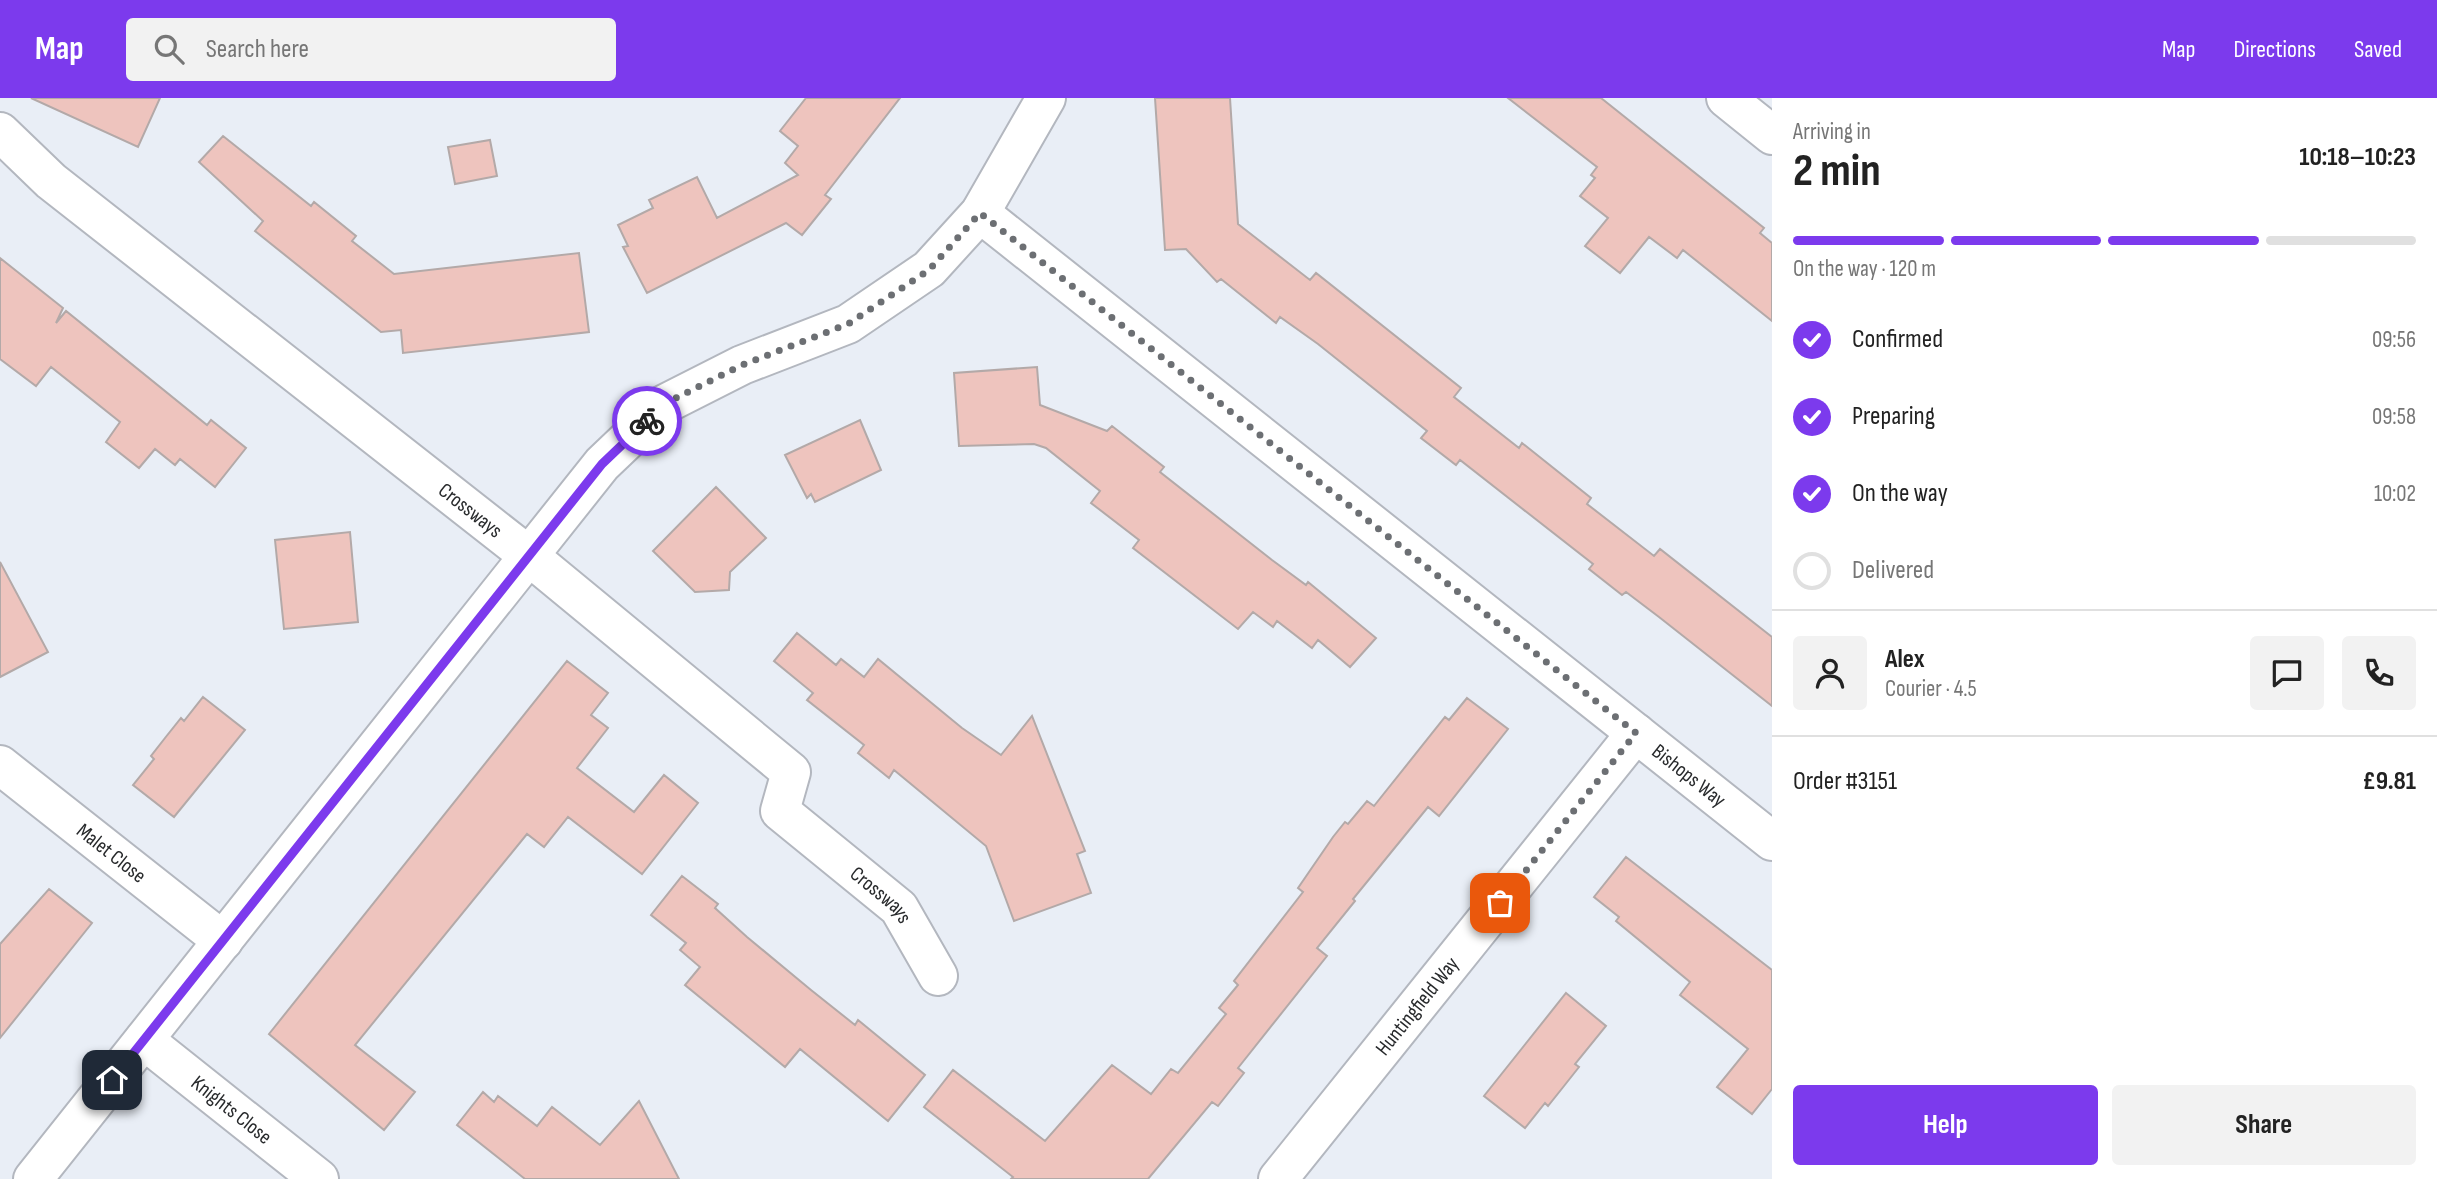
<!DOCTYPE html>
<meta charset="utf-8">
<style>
body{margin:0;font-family:"Sofia Sans Condensed",sans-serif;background:#f2f2f2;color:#222;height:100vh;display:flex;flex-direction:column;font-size:26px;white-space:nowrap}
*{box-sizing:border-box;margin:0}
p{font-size:23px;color:#767676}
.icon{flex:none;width:38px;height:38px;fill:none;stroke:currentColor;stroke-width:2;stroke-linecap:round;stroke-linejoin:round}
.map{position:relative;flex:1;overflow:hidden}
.drawer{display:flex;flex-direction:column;background:#fff;width:665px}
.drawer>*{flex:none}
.pin{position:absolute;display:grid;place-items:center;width:60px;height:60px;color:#fff;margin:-30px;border-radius:14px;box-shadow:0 4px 10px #0006}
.courier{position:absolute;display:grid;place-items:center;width:70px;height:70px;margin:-35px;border:5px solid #7c3aed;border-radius:50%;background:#fff;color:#222;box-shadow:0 2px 9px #0007}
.overview em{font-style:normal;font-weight:700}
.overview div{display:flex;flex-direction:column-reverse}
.overview{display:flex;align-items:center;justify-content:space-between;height:119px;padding:0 21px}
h1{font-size:46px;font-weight:700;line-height:52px}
.bar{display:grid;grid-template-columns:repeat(4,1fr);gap:10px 7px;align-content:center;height:84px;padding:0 21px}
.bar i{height:9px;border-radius:5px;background:#e0e0e0}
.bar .on{background:#7c3aed}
.bar p{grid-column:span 4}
.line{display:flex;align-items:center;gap:18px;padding:0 21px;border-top:2px solid #e0e0e0}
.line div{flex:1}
.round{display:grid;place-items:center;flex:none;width:74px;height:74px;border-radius:7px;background:#f2f2f2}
ol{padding:0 21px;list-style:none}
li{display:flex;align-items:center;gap:21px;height:77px}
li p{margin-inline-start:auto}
li .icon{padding:7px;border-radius:50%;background:#7c3aed;color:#fff;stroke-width:4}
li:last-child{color:#767676}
li i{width:38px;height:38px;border:4px solid #e0e0e0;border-radius:50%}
.action{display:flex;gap:14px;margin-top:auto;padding:14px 21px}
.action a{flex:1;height:80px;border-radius:7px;background:#7c3aed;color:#fff;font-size:28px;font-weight:700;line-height:80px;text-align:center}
.action a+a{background:#f2f2f2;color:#222}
header{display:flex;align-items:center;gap:42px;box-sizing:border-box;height:98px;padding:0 35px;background:#7c3aed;color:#fff}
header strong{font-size:33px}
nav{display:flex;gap:38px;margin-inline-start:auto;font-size:24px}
.search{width:490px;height:63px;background:#f2f2f2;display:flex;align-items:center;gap:18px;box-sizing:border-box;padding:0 24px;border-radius:7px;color:#767676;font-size:26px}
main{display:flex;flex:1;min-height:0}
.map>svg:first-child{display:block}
</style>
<header>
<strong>Map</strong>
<div class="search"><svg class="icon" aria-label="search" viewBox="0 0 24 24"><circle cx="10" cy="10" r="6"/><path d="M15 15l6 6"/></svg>Search here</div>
<nav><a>Map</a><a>Directions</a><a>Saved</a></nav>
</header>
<main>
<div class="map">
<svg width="1772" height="1081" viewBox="0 0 1772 1081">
<rect width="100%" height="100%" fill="#e9eef6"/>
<path fill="#eec4be" stroke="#b3a9a8" stroke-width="2" d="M31,0h129l-22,49z
M806,0h94l-75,97 6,4 -29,36 -16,-12 -139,70 -24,-46 5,-1 -10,-21 35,-17 -4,-8 48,-23 20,41 81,-43 -13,-12 13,-17 -18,-15z
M1155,0h75l8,126 72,56 6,-7 145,115 -7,9 65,51 3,-5 69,55 -4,6 67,52 6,-7 112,88v69l-113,-89 -33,-25 -4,3 -33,-26 4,-5 -133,-104 -4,5 -35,-27 6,-7 -109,-87 -38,-27 -4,6 -55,-44 -4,3 -31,-33 -21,1z
M1508,0h93l163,130 -4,5 12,10v78l-89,-71 -6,8 -28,-21 -29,36 -35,-27 23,-28 -28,-22 15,-18 -4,-3 6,-8z
M223,38l88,70 3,-4 42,34 -4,5 42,33 185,-21 10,79 -186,21 -2,-23 -20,2 -126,-101 8,-10 -64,-59z
M490,42l7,36 -42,8 -7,-37z
M0,160l63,50 -7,15 10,-12 141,114 4,-5 35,28 -31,39 -35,-28 -5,6 -20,-16 -16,19 -33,-26 14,-20 -69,-55 -15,19 -36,-27z
M1037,269l3,38 67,26 5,-5 52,41 -4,5 112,88 34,25 2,-3 68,56 -26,29 -32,-27 -6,8 -35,-27 -4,6 -20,-15 -15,17 -105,-81 6,-8 -48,-37 9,-12 -54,-43 -12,-4 -75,2 -5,-73z
M860,322l21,50 -66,32 -4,-8 -4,4 -22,-43z
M716,389l50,51 -36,34 -1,18 -34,2 -42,-41z
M350,434l8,90 -74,7 -9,-89z
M0,464l48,90 -48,25z
M797,535l39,32 5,-6 23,18 14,-18 84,69 39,27 31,-39 53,135 -8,3 14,39 -77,28 -28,-75 -92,-76 -5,8 -31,-25 6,-8 -57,-45 6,-7 -39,-32z
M567,563l41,32 -17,22 17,13 -31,40 57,44 30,-37 34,28 -56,71 -74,-57 -24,30 -17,-13 -172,211 60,47 -31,38 -115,-96z
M203,599l42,33 -71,87 -41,-32 21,-26 -3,-3 14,-18 16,-20 3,3z
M1467,600l41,31 -69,87 -11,-9 -75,92 2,2 -38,47 10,8 -89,112 6,5 -26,33 -6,-4 -64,77h-137l2,-2 -89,-70 29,-37 92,71 67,-76 39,29 20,-25 7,4 48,-59 -7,-6 19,-23 -4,-4 69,-89 -5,-4 35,-51 12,-15 3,2 19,-23 7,5 71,-89 4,3z
M1626,759l146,113v119l-20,25 -35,-27 31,-38 -68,-54 10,-13 -74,-61 3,-4 -25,-20z
M682,778l36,28 -3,4 32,29 64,53 44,35 3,-5 67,55 -37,46 -88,-72 -15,18 -100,-82 15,-18 -20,-17 6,-7 -35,-28z
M49,791l43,34 -92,115v-94z
M1566,895l40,33 -31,38 4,3 -15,19 -16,20 -3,-3 -20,25 -41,-32z
M483,994l11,10 4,-6 39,30 15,-19 48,38 39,-44 40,78h-154l-68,-54z"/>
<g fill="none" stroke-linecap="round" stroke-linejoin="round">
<defs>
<g id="street">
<path d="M1726,0l46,37"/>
<path id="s1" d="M0,34l51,49 478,375 262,216 -11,39 119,97 39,68"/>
<path id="s2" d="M980,115l792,628"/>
<path id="s3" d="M0,667l223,176"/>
<path id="s4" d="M144,942l175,139"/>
<path d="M33,1081l569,-715 63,-60 77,-39 106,-41 81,-55 51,-56 66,-115"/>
<path id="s5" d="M1278,1081l358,-446"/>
</g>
</defs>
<use href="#street" stroke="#b3b7bf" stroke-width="42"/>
<use href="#street" stroke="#fff" stroke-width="38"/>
</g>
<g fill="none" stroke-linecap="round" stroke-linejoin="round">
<path stroke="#6c6f73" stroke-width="7" stroke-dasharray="0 12.6" d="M647,323l17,-17 78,-39 106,-41 81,-54 51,-57 656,520 -136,170"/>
<path stroke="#7c3aed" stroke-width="9" d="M112,982l490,-616 45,-43"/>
</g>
<g text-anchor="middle" stroke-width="5" stroke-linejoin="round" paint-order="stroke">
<g font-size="21" fill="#282a2c" stroke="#f9fbfe">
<text dy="7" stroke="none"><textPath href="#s1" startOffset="604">Crossways</textPath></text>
<text dy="7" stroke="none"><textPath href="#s2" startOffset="905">Bishops Way</textPath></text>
<text dy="7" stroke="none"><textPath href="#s3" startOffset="142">Malet Close</textPath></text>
<text dy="7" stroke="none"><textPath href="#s1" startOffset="1190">Crossways</textPath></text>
<text dy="7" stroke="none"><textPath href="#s5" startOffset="222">Huntingfield Way</textPath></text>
<text dy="7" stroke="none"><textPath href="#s4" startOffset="112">Knights Close</textPath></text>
</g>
</g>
</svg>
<div class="pin" style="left:1500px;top:805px;background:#ea580c"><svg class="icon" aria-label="bag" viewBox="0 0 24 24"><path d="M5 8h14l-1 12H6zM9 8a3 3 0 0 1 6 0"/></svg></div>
<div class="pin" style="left:112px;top:982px;background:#1f2937"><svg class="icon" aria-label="home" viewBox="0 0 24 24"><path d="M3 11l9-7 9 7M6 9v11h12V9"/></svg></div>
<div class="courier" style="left:647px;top:323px"><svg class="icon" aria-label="bike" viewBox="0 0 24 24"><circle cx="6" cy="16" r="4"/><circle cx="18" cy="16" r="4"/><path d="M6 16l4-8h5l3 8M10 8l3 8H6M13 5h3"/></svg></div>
</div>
<section class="drawer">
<div class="overview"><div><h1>2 min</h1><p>Arriving in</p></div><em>10:18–10:23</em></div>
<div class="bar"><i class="on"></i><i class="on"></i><i class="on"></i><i></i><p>On the way · 120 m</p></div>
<ol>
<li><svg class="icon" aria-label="check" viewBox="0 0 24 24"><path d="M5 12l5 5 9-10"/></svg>Confirmed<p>09:56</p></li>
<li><svg class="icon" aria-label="check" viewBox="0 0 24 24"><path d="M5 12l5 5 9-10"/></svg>Preparing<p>09:58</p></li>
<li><svg class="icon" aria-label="check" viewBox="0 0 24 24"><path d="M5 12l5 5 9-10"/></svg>On the way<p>10:02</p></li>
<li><i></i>Delivered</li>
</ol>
<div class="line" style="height:126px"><a class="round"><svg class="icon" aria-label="person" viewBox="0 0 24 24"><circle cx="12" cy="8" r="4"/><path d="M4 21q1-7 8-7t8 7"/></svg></a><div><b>Alex</b><p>Courier · 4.5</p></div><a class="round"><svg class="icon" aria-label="chat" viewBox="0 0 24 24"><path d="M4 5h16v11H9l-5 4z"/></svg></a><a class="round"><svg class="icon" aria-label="phone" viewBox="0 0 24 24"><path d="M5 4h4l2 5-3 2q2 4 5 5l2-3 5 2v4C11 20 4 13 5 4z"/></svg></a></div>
<div class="line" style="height:91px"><div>Order #3151</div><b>£9.81</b></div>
<div class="action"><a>Help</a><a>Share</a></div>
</section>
</main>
